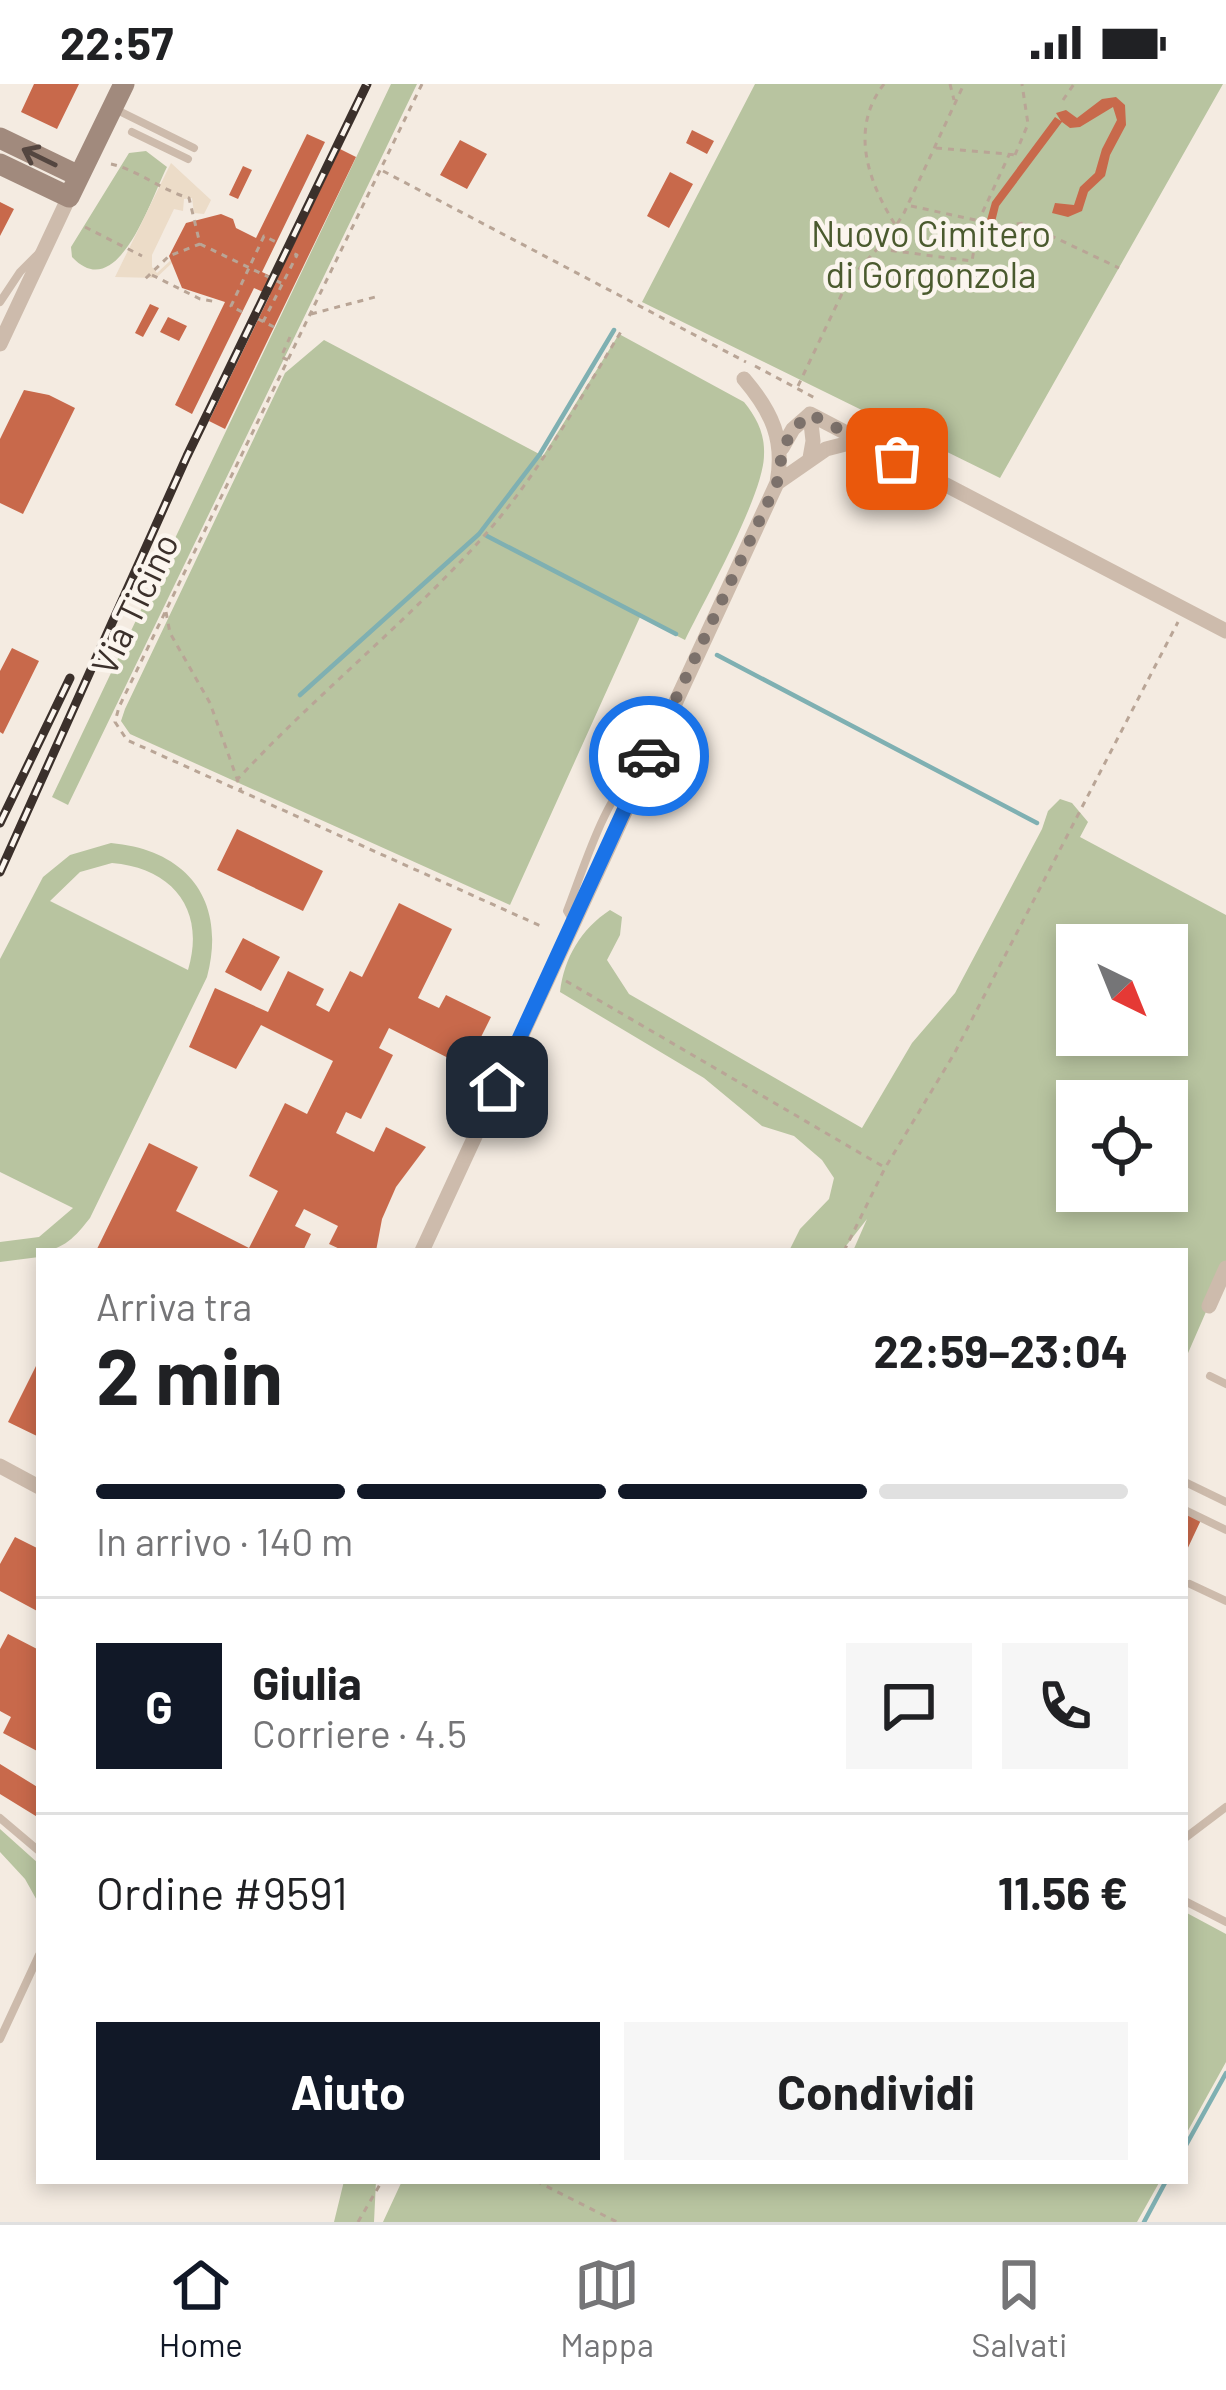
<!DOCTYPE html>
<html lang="it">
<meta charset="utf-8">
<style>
body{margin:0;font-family:Barlow,sans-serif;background:#f6f6f6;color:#202124;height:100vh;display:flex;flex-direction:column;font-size:45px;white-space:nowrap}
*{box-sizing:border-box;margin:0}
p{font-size:39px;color:#757577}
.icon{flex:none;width:66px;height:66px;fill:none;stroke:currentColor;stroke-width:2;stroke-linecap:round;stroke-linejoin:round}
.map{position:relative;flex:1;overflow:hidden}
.side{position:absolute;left:36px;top:1164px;width:1152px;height:936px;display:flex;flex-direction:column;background:#fff;border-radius:0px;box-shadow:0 6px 18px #0003}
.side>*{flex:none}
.needle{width:78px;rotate:137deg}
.fabs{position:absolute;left:1056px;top:840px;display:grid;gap:24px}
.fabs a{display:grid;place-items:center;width:132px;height:132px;border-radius:0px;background:#fff;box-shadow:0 6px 18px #0003;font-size:60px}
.pin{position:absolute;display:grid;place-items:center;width:102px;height:102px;color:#fff;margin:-51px;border-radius:24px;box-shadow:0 6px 18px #0006}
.courier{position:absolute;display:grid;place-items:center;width:120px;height:120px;margin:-60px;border:9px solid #1a73e8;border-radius:50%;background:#fff;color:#222;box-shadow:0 3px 15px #0007}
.summary em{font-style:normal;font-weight:700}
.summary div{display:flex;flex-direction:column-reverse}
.summary{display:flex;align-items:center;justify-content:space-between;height:204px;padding:0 60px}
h1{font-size:78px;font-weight:700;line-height:90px}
.bar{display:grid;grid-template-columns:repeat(4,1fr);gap:18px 12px;align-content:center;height:144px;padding:0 60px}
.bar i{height:15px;border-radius:9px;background:#e0e0e0}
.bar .active{background:#111827}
.bar p{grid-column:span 4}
.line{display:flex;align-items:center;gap:30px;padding:0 60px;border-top:3px solid #e0e0e0}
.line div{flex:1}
.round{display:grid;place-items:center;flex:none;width:126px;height:126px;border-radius:0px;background:#f6f6f6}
.action{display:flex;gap:24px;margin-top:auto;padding:24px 60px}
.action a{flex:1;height:138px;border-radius:0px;background:#111827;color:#fff;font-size:48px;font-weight:700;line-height:138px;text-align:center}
.action a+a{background:#f6f6f6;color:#202124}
.status{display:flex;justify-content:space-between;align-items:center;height:84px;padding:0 60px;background:#fff;direction:ltr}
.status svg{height:33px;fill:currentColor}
.tab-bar{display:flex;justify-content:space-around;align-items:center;height:168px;border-top:3px solid #e0e0e0;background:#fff;font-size:33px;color:#757577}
.tab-bar a{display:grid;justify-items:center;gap:6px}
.tab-bar .active{color:#111827}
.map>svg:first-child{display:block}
</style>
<div class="status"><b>22:57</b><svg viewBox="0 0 49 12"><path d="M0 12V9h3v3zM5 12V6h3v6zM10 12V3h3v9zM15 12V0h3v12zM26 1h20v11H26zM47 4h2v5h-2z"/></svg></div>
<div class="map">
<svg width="1226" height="2138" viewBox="0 0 1226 2138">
<rect width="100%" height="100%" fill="#f4ebe1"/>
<path fill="#b8c4a0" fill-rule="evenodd" d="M391,0h26l-349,721 -16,-8z
M755,0h468l-223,394 -358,-176z
M146,67l21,16c-16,31 -49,139 -95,90l-1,-10 58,-94z
M619,250l125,68c13,16 21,32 20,53 0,39 -59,144 -79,185l-45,-23 -130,288 -380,-171 -9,-13 4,-12 160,-336 39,-33 219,116z
M1060,715l12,4 16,19 -8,15 146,78v351l-41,94v-109h-332l14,-32 -25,32h-53l11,-22 29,-30 5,-21 -12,-18 -28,-24 -32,-10 -58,-48 -144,-86c4,-34 21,-63 50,-82l12,7 -2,18 -13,25 22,34 233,134 50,-85 43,-50 87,-164 6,-18zM1077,861h90v90h-90zM1077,1017h90v90h-90z
M111,759c77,7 116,58 96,134l-117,241c-14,18 -27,33 -51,33v6l-39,5v-20l39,-5 34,-29 -73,-36v-213l43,-82 27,-22zM112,779c61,5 94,47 76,107l-138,-69 30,-29z
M0,1745l39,35v40l-14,-25 -25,-27z
M1185,1828l41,22v128l-41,74z
M344,2097h32l-2,41h-40z
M402,2097h758l-23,41h-754z"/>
<path fill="#ecdcc8" d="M171,79l40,37 -7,14 -10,-1 -2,-15 -8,1 -1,12 -9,-2 -22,46v12l5,6 14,-13 1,3 -16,15 -41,-1z"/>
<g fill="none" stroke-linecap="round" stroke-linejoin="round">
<path stroke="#7fb0b2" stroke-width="4.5" d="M487,452l189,98
M717,571l320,168
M300,611l179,-161 61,-80 74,-124
M1185,2063l41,-74
M1144,2138l22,-41"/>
</g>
<path fill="#c8694b" d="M34,0h45l-22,45 -36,-17z
M1116,13l9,8 1,20 -16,30 -5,21 -17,16 -6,19 -14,6 -16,-4 3,-10 19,2 6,-18 15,-14 7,-24 15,-29 -4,-13 -33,20 -10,1 -8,-6 -63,84 -4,16 -8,-2 5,-18 63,-85 6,4 -5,-8 10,-3 11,8 25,-19z
M692,46l22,11 -7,13 -21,-11z
M307,50l18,8 -63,130 15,7 63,-130 16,8 -131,272 -16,-8 61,-126 -16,-7 -62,126 -17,-9 50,-103 -43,-14 -13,-32 17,-33 35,-9 12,5 3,9 20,10z
M460,56l27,14 -20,35 -27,-14z
M243,82l9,4 -14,29 -9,-4z
M670,88l23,12 -24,44 -22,-12z
M0,118l14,7 -14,27z
M150,220l9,4 -16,29 -8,-4z
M168,233l19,9 -8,15 -19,-9z
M24,306l25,5 26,13 -52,106 -23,-11v-64z
M12,564l27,13 -36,73 -3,-2v-61z
M237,745l86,42 -20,40 -86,-41z
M399,819l53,26 -34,69 21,10 7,-13 45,22 -25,50 -77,-39 -10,20 14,7 -32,64 -15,-7 -10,21 38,19 12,-25 40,20 -30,40 -14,32 -6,32h-32l-15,-7 9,-18 -34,-17 -9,17 16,8 -8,17h-207l53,-108 49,24 -22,44 73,37 29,-57 -29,-15 36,-73 22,11 26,-53 -72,-36 -25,44 -47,-22 26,-59 53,24 20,-41 36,18 -8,16 13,7 21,-41 12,6z
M243,854l37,19 -19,34 -36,-19z
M39,1276v77l-31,-15z
M1185,1429l16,7 -16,34z
M15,1453l24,12v63l-39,-21v-27z
M8,1550l31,16v102l-36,-19 8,-16 -11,-6v-62z
M0,1680l39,24v30l-39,-24z"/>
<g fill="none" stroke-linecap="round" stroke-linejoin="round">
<path stroke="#b9a596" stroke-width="3" stroke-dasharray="6 6" stroke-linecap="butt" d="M422,0l-303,623 -4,15 12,18 416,187
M884,0c-35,45 -16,98 12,142
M950,0l4,16
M1063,16l11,-16
M936,64l82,7
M1015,71l13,-31 -6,-40
M111,80c27,6 50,26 78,34l11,46 -31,12 -24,23
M383,87l363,191
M911,122l92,20 21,-3 95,45
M85,143l57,29
M200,160l83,40
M879,165l93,12 7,-41 30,-65
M152,191l48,24 17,3
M242,228l-11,-6 33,-70 12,6
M311,230l68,-18
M258,235l16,8
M263,238l34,-67 -7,-3
M288,276l-7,-3 9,-20
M755,282l60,32
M798,302l50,-105 42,-46 14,-22 60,-129
M166,528l4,21 40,70 31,87
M236,697c79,-86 171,-158 248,-245 55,-62 95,-136 138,-206
M566,897l318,186
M844,1167l41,-83 69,-114 224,-432
M536,2097l81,41
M358,2138l24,-41"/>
<path stroke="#cdbbac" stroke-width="8" d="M115,25l79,39
M132,48l56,27
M0,218l20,-30 19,-19
M573,837l-6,-10c17,-43 38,-117 74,-146
M1210,1292l16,8
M1185,1398l41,20
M1185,1426l41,20
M1190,1500l36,17
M0,1734l39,33
M1185,1754l41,-31
M1185,1817l41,21
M0,1955l39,-84"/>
<path stroke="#cdbbac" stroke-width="15" d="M0,260l69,-147
M810,330l416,217
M782,364l11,-19 17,-15
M810,374l3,-17 -3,-27
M777,399l49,-34 35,-9
M422,1167l355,-768c8,-43 -5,-71 -33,-104
M1209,1222l17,-38
M0,1382l39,21"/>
<path stroke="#a18a7d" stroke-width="21" d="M0,54l79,38
M0,80l69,33 55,-113"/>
<defs>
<path id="rail" d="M0,739l70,-145
M0,788l187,-416 180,-372"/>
</defs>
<use href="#rail" stroke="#3b302b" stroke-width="9"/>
<use href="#rail" stroke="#fbf5ee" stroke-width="4.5" stroke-dasharray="14" stroke-linecap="butt"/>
</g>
<defs><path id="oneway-shaft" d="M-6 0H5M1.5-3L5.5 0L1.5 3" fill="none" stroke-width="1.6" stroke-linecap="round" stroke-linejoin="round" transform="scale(3)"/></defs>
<use stroke="#544640" href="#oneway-shaft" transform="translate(39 73) rotate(-154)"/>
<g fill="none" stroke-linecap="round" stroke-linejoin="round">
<path stroke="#7c716b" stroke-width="12" stroke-dasharray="0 21.6" d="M649,672l128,-273c5,-31 7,-49 33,-69l87,45"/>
<path stroke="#1a73e8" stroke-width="15" d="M497,1003l152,-331"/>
</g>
<g text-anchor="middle" stroke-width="9" stroke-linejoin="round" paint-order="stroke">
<g font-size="36" fill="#4a5a2e" stroke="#fbf5ee">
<text x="931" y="163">Nuovo Cimitero<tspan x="931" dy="41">di Gorgonzola</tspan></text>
</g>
<g font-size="36" fill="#3b302b" stroke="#fbf5ee">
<text transform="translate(135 520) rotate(-64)" y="13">Via Ticino</text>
</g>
</g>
</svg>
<div class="fabs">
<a><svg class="needle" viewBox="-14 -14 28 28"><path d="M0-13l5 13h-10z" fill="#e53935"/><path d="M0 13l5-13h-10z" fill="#757577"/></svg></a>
<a><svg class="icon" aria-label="locate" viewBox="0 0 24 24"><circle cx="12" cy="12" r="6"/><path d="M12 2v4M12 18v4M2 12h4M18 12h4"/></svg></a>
</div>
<div class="pin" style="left:897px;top:375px;background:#ea580c"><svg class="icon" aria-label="bag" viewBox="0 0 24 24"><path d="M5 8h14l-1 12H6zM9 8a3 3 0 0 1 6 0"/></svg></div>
<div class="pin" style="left:497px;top:1003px;background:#1f2937"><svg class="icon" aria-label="home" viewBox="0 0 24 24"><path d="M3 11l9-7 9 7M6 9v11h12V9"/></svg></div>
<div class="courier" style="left:649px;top:672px"><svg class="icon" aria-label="car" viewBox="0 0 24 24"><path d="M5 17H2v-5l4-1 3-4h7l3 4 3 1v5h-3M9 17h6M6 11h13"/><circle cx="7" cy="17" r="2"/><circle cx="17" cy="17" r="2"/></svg></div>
<section class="side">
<div class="summary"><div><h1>2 min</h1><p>Arriva tra</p></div><em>22:59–23:04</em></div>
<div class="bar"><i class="active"></i><i class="active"></i><i class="active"></i><i></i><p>In arrivo · 140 m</p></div>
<div class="line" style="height:216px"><b class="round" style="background:#111827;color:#fff">G</b><div><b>Giulia</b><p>Corriere · 4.5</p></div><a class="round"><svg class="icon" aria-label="chat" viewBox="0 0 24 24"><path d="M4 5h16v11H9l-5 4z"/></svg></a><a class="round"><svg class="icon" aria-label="phone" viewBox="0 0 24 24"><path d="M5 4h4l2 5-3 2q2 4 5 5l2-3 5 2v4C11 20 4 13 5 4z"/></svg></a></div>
<div class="line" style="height:156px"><div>Ordine #9591</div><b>11.56 €</b></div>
<div class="action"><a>Aiuto</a><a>Condividi</a></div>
</section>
</div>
<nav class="tab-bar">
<a class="active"><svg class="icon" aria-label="home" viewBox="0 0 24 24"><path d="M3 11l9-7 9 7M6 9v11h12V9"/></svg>Home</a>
<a><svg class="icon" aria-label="map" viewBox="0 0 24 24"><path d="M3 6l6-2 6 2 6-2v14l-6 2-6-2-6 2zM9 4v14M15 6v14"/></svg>Mappa</a>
<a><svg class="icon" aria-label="saved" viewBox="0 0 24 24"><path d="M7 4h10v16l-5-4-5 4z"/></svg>Salvati</a>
</nav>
